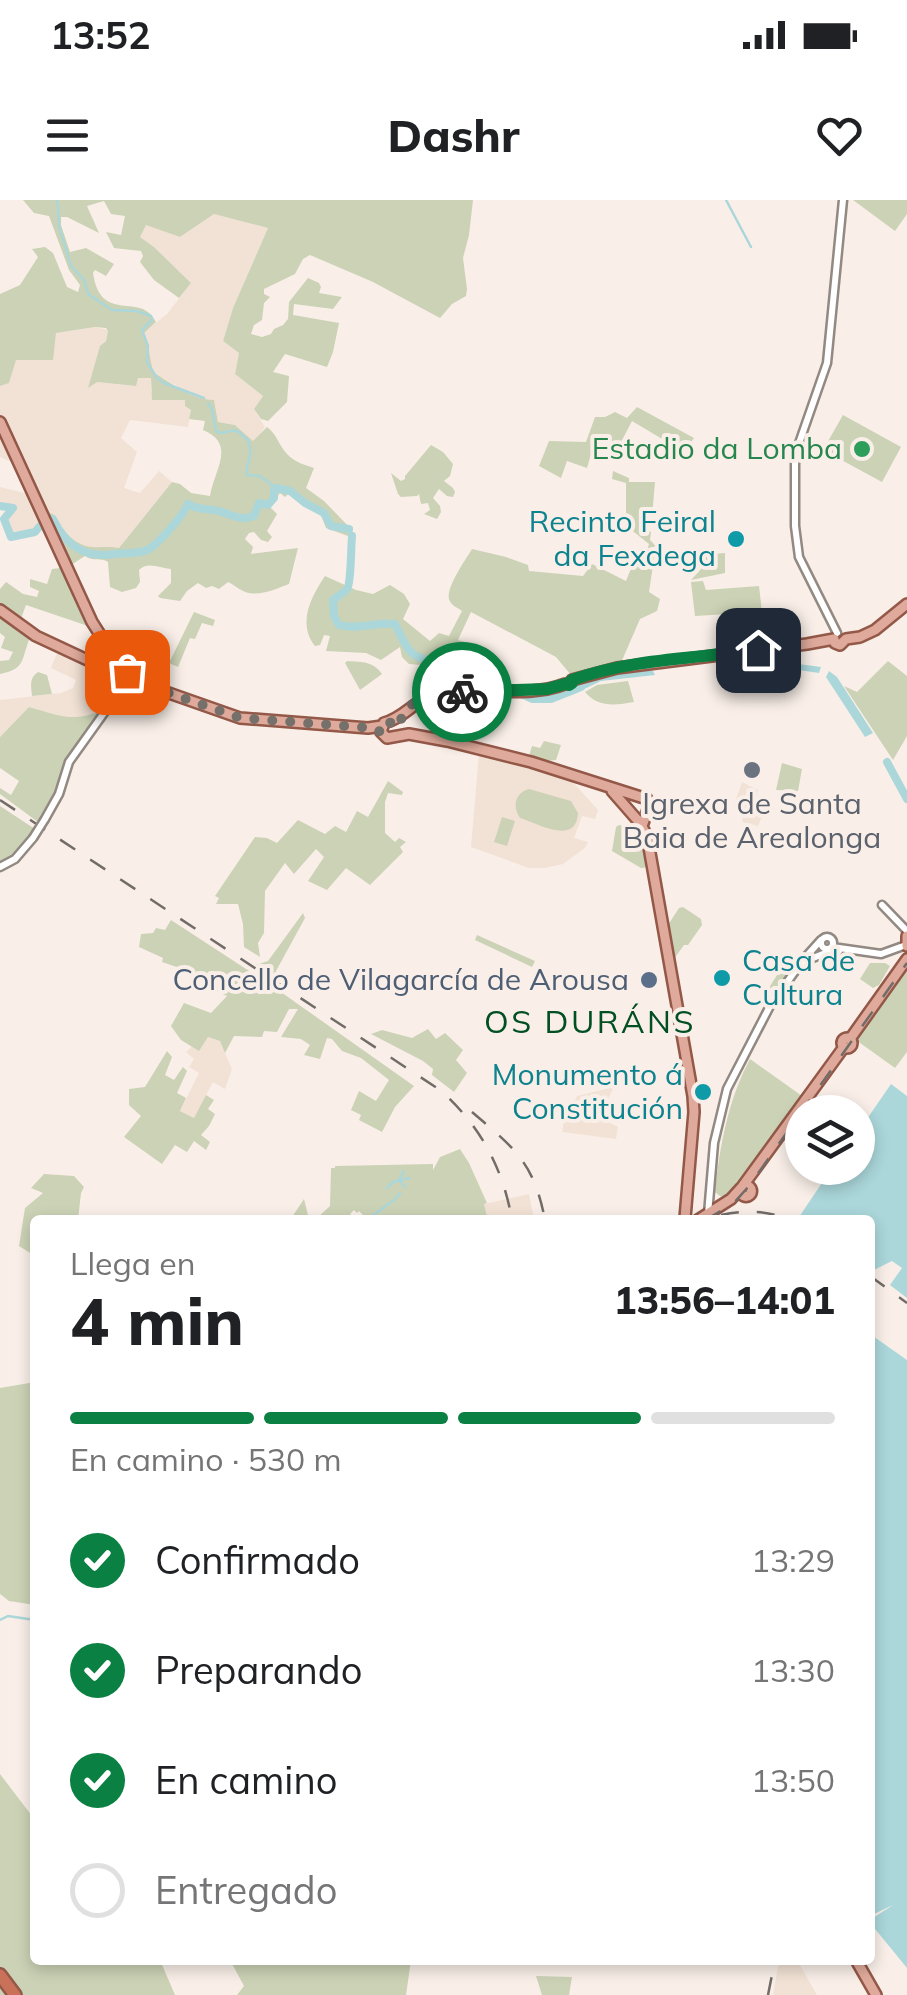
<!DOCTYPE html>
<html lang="es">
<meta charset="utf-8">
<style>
body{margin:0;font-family:Mulish,sans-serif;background:#f2f2f2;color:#202124;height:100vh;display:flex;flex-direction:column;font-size:38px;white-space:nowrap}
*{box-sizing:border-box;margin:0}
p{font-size:32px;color:#757577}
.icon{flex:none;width:55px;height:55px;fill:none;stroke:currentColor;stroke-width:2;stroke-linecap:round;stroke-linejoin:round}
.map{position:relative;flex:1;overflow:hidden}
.drawer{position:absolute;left:30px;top:1015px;width:845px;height:750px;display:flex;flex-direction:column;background:#fff;border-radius:10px;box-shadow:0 5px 15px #0003}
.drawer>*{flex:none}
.controls{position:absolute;left:785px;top:895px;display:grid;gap:20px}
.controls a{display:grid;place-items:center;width:90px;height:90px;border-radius:50%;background:#fff;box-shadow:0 5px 15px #0003;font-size:50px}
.pin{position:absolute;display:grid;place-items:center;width:85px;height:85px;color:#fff;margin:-42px;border-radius:20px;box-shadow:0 5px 15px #0006}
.courier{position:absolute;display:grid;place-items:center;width:100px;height:100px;margin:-50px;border:8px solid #0b8043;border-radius:50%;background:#fff;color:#222;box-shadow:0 2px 12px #0007}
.head em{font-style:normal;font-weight:800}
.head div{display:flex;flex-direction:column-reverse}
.head{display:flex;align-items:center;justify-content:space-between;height:170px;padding:0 40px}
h1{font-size:65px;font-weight:800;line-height:75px}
.bar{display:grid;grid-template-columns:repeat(4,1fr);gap:15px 10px;align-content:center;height:120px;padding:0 40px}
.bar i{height:12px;border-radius:8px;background:#e0e0e0}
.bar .active{background:#0b8043}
.bar p{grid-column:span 4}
ol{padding:0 40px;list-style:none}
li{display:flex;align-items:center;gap:30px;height:110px}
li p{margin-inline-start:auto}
li .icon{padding:10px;border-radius:50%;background:#0b8043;color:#fff;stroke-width:4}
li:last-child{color:#757577}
li i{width:55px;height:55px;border:5px solid #e0e0e0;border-radius:50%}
.status{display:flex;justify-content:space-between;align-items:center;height:70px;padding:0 50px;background:#fff;direction:ltr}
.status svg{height:28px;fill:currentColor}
header{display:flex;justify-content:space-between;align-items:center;height:130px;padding:0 40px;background:#fff;font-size:45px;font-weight:800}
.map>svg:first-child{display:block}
</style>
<div class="status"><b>13:52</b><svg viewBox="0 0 49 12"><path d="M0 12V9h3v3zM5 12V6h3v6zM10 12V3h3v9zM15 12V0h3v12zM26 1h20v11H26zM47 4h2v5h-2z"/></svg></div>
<header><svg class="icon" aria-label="menu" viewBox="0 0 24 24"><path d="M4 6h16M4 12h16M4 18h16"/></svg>Dashr<svg class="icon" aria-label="heart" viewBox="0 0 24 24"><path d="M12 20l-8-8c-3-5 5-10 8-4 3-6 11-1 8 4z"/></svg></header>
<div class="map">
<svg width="907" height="1795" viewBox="0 0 907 1795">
<rect width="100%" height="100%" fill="#f9efe8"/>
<path fill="#f2e2d5" d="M214,14l54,14 -35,80 -10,33 16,12 -4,21 28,22 -9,13 11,18 -11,15 -19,-17 -17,-3 -4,-22h-7l-22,-9 -32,-19 -5,-26 -5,-13 24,-19 24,-31 -37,-36 -14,-10 5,-13 35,13z
M95,127l13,3 -1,8 -8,12 -2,32 38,4 2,-8h14v14l35,8 5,10 -3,17 -58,-7 -9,18 16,14 -13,36 16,5 19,-22 13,11 -53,66 -26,7 -24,-12 -17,-25h-5l-12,14 -17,5h-7l-4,-7 -3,-11 9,-11 -13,-2v-19l32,8 -11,-29 -21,-9v-71l9,-3 6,-23 37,-1 4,-26z
M59,448l37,17 15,13 4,7 -1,8 -13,18 -20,8h-8l-44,-12 -29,30v-37l61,-7 12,-5 3,-8 -25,-12z
M479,554l92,26 27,30 -3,9 -13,-3 -8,22 14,4 -3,6 -22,16 -18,4h-16l-58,-21z
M742,582l16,8 -6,20 11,4 -5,12 -16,-4 3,-14 -11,-3z
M208,837l12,4 12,28 -7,20 -12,-7 -19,36 -14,-7 19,-38 -10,-6 5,-8 -8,-7 7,-7z
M614,887l-15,30 19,10 -2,12 -54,-7 2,-11 13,-25z
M529,994l5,26h-46l-4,-16z
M791,1760h6l20,35h-44l5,-29z"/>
<path fill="#cbd2b5" d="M23,0h450l-4,35 -6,23 4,31 -1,7 -14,8 -12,14 -67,-36 -63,-27 -7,4 -8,15 -31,15v5l6,3 -6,6 -2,17 -8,5 -3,9 11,3 9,-3 3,-5 9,-4 5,-6 1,-17 19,-24 11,5 2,4 -2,6 23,4 -9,12 -39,-5 -1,11 46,8 -6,29 -6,15 -42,-13 -12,18 16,4 -2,26 -19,19 -7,-2 -7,-10 9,-13 -28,-22 4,-21 -16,-12 10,-33 35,-80 -54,-14 -34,23 -34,-12 -6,12 14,10 37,36 -12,15 -25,-18 -14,-18 3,-6 -2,-5 -27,-3 -8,-16 15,3 4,-19 -14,-2 -7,-13 -17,5 12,27 -32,-16h-6v8l9,27 16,-4 28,16 -8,12 -11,-6 -2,3c8,53 48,17 63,49l-13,12 5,12 5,26c18,11 40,28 61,28l4,22 17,3 18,16 14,-14c9,7 10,13 16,22 8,12 19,15 31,19l-8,20 18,13 29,30 -5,5 -22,-8 -5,-13 -28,-19 -5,-2 -3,3 -5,-4 -10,14 7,7 -10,17 5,6 -4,5 -7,-2 -7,-8 -5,1 -4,6 8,8 -2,7 47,-6 -9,36c-14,5 -31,14 -46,7 -5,-2 -10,-7 -15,-9l-9,7 -7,-3 -6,2 -8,-5 -11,8 -7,10 -20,-3 -2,-2 13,-13v-14c-11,-1 -24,-8 -32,1l1,12 -4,6 -14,4 -12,-5 -2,-25c-7,-5 -15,0 -23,-6l-14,9 -24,-52 6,1c10,16 20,31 39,33 9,1 18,-1 27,1l53,-66 8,2 11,9 19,3c4,-26 27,-52 -7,-66l2,-9 -16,-2 2,-9 -6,-4v-6h-33l-1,-22h-13l-2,8 -39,-4 -9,6 12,-42 6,-5 2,-10 -2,-3 -11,-1 -39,6 -3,27h-37l-7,23 -9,3v-92l20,-9 18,-28 -6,-8 13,-2 8,6 14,34 11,5 2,-7 -11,-15 -20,-54 -15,-3z
M853,0h54v14l-12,17z
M637,207l57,31 -10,14 -52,-31 -13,25 -7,-5 -3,4 -13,-9 -9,32 -20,-7 -6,17 -22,-12 10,-25 37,1 9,-25h10l10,-5 12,6z
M843,215l58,32 -19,35 -59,-32z
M431,245l12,7 10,12 -3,12 -6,5 9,7 2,4 -2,5 -6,-1 -8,-7 -6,9 7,8 1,6 -4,7 -13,-5 6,-4 -2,-7 -7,1 -2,-10 -2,2 -16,1 -3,-3 -7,-21 10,8 4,-2v-3z
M613,271l16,7v4h26l-3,35 -8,2 -3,10 10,3 -1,8 6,6 -7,46 11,7 -3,12 -17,8 -20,46 -49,10 -15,-18 -85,-45 -13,28c12,3 28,10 36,22 5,10 5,14 15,20l-1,2 -17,-1 -7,-19 -40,3 -35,-3 -7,-7 -2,-10 -19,13 -15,-7 -40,-2 4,-15 -6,-1 -4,10 -5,1c-18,-23 -4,-49 10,-70l31,14 17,4 17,-9 14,9 6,10 -7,15 27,22 9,-8 10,3 13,-25c-5,-4 -11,-5 -13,-12 -3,-12 17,-40 23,-50l34,8 22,8 1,6 54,5 9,-12 34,17 12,-30 9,-1 2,-6 -20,-16 2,-6 -5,-4v-35l-14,-4z
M725,353v20l-34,7 11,-12 -1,-13z
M61,368l30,59 -65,-22 -7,19 17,12 -7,4c-8,21 -4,29 -29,34v-13l9,-1 4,-8 -12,-4 4,-11 -5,-4v-44l6,-7 17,12 14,3 2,-6 -9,-4v-8l17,5 5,-15z
M703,381l3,9 53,-4 3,26 -67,4 -4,-34z
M194,412l21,8 -2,6 -11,-3 -7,16 -5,-1 -12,29 -9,-4z
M347,461c15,1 26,0 35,13l-22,16 -15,-27z
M888,461l19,15v60l-14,24 -49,-74 13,6z
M38,472l9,3 5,19 -20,2c-1,-10 -3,-18 6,-24z
M628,481l6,21c-18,3 -36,6 -49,-10l12,-7z
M29,507c31,8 41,16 72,4l-32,51 -6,21 -21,42 -42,-31v-6l11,7 8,-14 -19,-13v-31z
M544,541l17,4 -5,15 -11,1 -16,-5 3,-10 8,2z
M782,563l20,6 -4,22 -22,-1z
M388,581l15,11 -1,3 -14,-2 -3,9v31l10,9 4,-4 7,4 -6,5 3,5 -33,33 -24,-17 -19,22 -19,-9 16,-24 -8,-8 -22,25 -9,-11 -20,28 -1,42 -6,10 2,14 -16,-10 -1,-23 -5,-20h-22l3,-6 -4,-2 40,-59 12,1 10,5 21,-23 27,14 10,-8 11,6 11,-21 11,6z
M529,589l42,12 7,12c-2,33 -39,11 -58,5 -8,-12 -5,-25 9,-29z
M0,606l38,25 -22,24 -16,9z
M502,617l13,4 -8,25 -13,-4z
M619,625l5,1 14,13 5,-3 6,31 -8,1 -29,-17 4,-24z
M683,707l18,12 1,6 -14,20h-4l-10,14 -6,-34 11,-17z
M303,713l2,5 -29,53 3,7 -2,1 -21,-14 12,-4z
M171,720l107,70 136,96 -19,21 -13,25 -23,-12 2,-5 -10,-5 8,-19 17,10 13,-21 -28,-22 -19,-7 -10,-12 -5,-1 -7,21 -16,-4 6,-10 -9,-6 -20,-2 17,-28h-9l-12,23 -13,-1 -2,6 -28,-1 -9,17 -5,-12 -12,-4 -9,14 -18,-11 -10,-14 13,-23 27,10 16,-17 -15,-7 3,-9 -53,-18 1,-4 -24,-11 2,-13 12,-1 3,-5 9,2z
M477,735l58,26 -3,6 -57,-27z
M791,753l8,6 -28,39 -6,-4z
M870,763h15l5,3 -11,19 -6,3 -13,-9z
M907,768v84l-12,16 -39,-28z
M428,829l8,10 9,-6 18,17 -7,10 11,13 -13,19 -22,-17 1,-6 -10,-8 -52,-27 11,-4 30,8z
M167,851l5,6 -7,18 9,5 9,-13 4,4 -10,22 9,5 -6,13 14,7 12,-23 8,5 -6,9 7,5 -6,12 -8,9 9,7 -4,8 -12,-9 -7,11 -12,-7 -13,19 -38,-27 17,-21 -12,-11v-16l16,-2z
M750,859l52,37 -51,73 -12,16 -14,12 -5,-1 -5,-4c5,-47 13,-92 35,-133z
M460,949l9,14 18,40 -3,1 4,16h-120l-9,-9 -2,2 -3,-3 -4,4 2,2 -2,4h-60l14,-21 5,20 8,-1 13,-12 1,-38h4v-2l98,-2v6l7,-13z
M44,974l30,2 10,11 -3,6 -3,27h-43v36l-16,-10 6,-38 18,-15 -12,-5z
M35,1182v223l-26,-4 -9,-7v-206z
M0,1574l35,46v140h125l15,35h-175z
M230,1760h181l-5,35h-169l7,-9z
M536,1776l36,1 -3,18h-27z"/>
<path fill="#abd7da" d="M761,459l60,8 -2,6 -54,-8 -48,3 -1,-6z
M646,471h7l2,4 -54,6 -25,12 -3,-2 22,-14z
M829,471l8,6 36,56 -8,4 -39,-60z
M891,884l16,12v202l-17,-13 12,-17 -10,-7 -22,11v-52h-73l35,-52h26v-36z
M870,1134l37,26v608l-36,-44 4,-3 -2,-3 20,-13 -23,11z"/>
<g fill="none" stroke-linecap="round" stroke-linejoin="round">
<path stroke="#abd7da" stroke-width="2.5" d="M56,0l2,4 1,22 12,40 13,14 4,14 24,16 25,1 14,5 1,4 -10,10 6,16 -1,16 10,16 7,5 40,15
M726,0l25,47
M208,203l4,6 4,22 5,2 15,-3 12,10c7,20 -4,24 -1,35l13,1 16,12
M404,971l-5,9 6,7
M387,988l6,-6 16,-4
M372,1016l22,-16 6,-7
M0,1420l8,-4 27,4"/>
<path stroke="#abd7da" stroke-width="8" d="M0,306l13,2 -9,11 7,18 24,-5 5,-6
M47,318l6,1c13,27 32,40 62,35 11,-2 21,1 32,-4 11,-5 37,-36 41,-46 10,6 14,4 25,6 16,2 25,12 41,6l5,-13 9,2 6,-7v-9l2,-1 14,3 15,12 19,10 7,13 18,3
M352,336c-1,11 -1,48 -5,53 -4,5 -10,7 -14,11l1,16 5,9c18,5 37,-3 56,-1 5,9 9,21 16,28 16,17 57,4 78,10l2,11 9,11 32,15h19l30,-12
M887,562l20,37"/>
<defs>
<path id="minor" d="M837,433l-38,-76 -4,-31v-62l2,-15 30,-86 16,-163
M45,619l14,-25 10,-32 55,-77
M0,667l15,-8 18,-21
M882,705l25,26
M821 743a6 6 0 1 1 12 0a6 6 0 1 1-12 0Z
M832,747l49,7 25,-9
M803,762l20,-8 16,-3
M708,1014l6,-71 13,-54 43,-83 33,-46 18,-20"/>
<path id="major" d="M0,222l92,200 30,47
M0,410l36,26 77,36
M834,439l1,4 5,2 6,-6 14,-2 15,-7 32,-26
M119,459l31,24
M111 477a9 9 0 1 1 18 0a9 9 0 1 1-18 0Z
M572,480l45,-12 190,-24 27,-5
M127,483l19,2 94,33 128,10 14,-2
M565,484c-39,15 -85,2 -126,9 -22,4 -34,25 -55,30l-3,9 6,6 22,-4 38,7 84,21 116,37 3,5 -8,22
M612,591l28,32 7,13 46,260 1,16 -9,106 -2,2
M907,736v10
M842 843a5 5 0 1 1 10 0a5 5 0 1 1-10 0Z
M850,839l57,-80
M740.5 991a5.5 5.5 0 1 1 11 0a5.5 5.5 0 1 1-11 0Z
M742,987l102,-140
M698,1020l33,-21 10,-11
M856,1760l20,35"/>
<path id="highway" d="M0,1775l15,20"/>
</defs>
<use href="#minor" stroke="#928982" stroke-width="11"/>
<use href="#major" stroke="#935848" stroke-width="14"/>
<use href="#highway" stroke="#935848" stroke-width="16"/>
<use href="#minor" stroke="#fff" stroke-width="6"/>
<use href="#major" stroke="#dfaa9b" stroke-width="9"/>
<use href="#highway" stroke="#c97159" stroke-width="11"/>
<path stroke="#726c68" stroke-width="2.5" stroke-dasharray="18 18" stroke-linecap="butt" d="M0,600l440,290c40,35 63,78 72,130
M472,912c42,36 62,50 73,108
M721,1015c24,-5 46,-5 69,5
M705,1020l28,-16 16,-18 158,-223
M870,1076l37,27
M768,1795l7,-35"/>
<defs>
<path id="minor-bridge" d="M33,638l12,-19"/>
</defs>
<use href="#minor-bridge" stroke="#928982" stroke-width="11" stroke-linecap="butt"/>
<use href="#minor-bridge" stroke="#fff" stroke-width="6"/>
</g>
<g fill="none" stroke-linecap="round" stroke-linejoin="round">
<path stroke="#76706b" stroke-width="10" stroke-dasharray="0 18" d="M127,472l2,5 -2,5 19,3 94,33 132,10 9,4 1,-7 6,-3 7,2 3,3c2,-5 4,-11 7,-15 13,-18 38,-20 57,-20"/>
<path stroke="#0b8043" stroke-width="12" d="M462,492l85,-3 18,-5 4,1 3,-2v-3c58,-21 125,-22 186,-30"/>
</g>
<circle fill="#2e9e5b" stroke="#f9efe8" stroke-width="4" cx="862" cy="249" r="10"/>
<g fill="#0f9aa8" stroke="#f9efe8" stroke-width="4">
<circle cx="736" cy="339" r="10"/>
<circle cx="722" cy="778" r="10"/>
<circle cx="703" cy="892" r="10"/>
</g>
<circle fill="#6b7280" stroke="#f9efe8" stroke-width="4" cx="752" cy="570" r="10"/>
<circle fill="#5c6f8a" stroke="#f9efe8" stroke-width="4" cx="649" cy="780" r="10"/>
<g text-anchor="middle" stroke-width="8" stroke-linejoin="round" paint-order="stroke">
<g font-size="30" fill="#27864d" stroke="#f9efe8" text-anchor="end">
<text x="842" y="259">Estadio da Lomba</text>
</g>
<g font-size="30" fill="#0d838f" stroke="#f9efe8" text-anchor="end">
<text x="716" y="332">Recinto Feiral<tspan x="716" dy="34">da Fexdega</tspan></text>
<text x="742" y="771" text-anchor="start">Casa de<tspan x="742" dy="34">Cultura</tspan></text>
<text x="683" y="885">Monumento á<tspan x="683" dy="34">Constitución</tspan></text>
</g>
<g font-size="30" fill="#5b616d" stroke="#f9efe8">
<text x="752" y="614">Igrexa de Santa<tspan x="752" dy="34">Baia de Arealonga</tspan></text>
</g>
<g font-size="30" fill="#4e5e75" stroke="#f9efe8" text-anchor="end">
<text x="629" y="790">Concello de Vilagarcía de Arousa</text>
</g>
<g font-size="32" letter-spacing="2.5" fill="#014f23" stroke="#f9efe8">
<text x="590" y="833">OS DURÁNS</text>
</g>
</g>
</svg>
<div class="controls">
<a><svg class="icon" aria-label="layers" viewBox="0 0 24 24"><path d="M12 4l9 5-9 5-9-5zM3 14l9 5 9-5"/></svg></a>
</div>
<div class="pin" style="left:127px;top:472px;background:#ea580c"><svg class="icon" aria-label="bag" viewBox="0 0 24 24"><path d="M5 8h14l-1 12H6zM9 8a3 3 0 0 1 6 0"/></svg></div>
<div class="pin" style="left:758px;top:450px;background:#1f2937"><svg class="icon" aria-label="home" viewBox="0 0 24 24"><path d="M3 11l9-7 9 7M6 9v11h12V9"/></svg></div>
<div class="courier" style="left:462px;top:492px"><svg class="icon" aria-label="bike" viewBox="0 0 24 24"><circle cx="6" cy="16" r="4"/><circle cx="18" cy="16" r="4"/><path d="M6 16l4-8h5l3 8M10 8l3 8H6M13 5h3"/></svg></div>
<section class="drawer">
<div class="head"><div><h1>4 min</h1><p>Llega en</p></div><em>13:56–14:01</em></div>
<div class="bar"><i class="active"></i><i class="active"></i><i class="active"></i><i></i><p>En camino · 530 m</p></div>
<ol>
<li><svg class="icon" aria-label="check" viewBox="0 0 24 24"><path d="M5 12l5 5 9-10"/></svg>Confirmado<p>13:29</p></li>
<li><svg class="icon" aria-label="check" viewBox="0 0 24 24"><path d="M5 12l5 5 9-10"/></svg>Preparando<p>13:30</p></li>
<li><svg class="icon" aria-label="check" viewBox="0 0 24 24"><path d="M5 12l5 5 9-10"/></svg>En camino<p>13:50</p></li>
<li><i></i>Entregado</li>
</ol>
</section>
</div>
